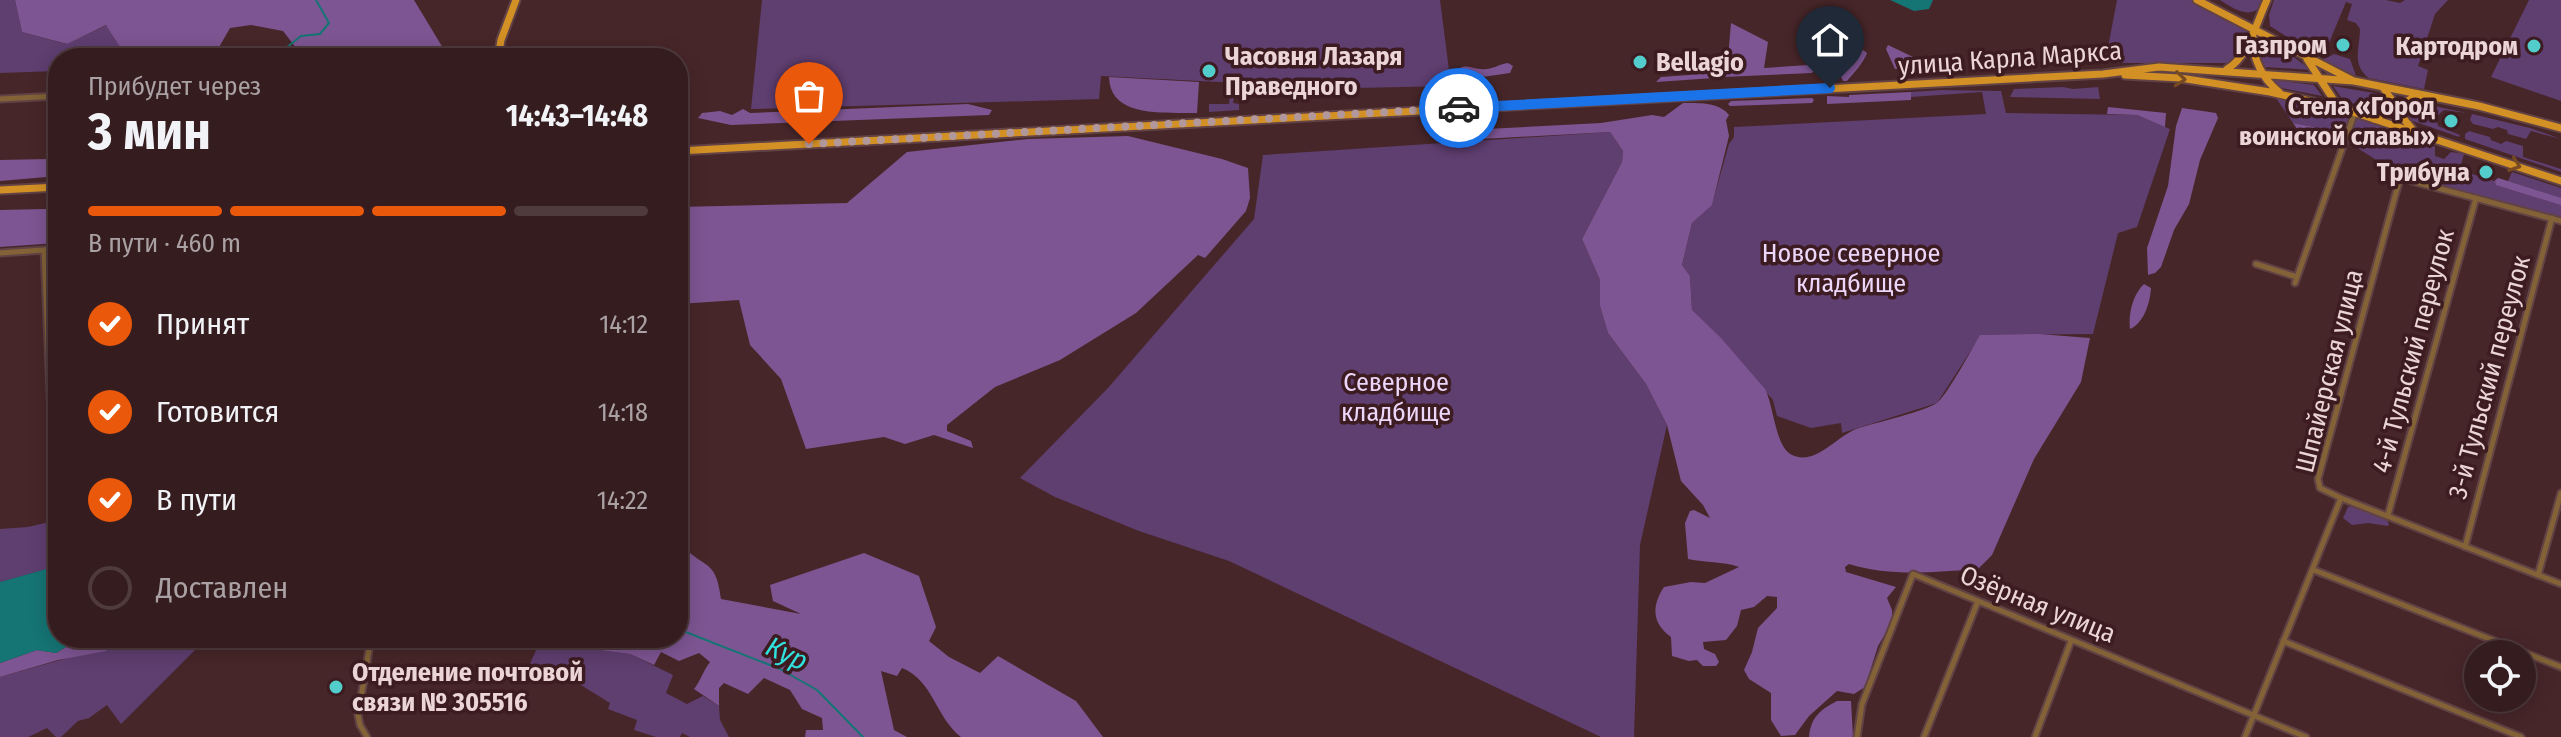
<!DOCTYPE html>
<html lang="ru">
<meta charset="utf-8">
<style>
body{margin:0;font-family:"Fira Sans Condensed",sans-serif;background:#3d2528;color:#f1f3f6;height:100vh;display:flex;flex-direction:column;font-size:30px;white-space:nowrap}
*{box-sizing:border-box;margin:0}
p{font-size:26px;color:#aaa1a4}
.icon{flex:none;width:44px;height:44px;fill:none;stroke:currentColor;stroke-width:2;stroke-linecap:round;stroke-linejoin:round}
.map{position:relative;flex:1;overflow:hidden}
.panel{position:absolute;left:48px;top:48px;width:640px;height:600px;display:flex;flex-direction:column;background:#351c1f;border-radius:32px;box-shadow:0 4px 20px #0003,0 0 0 2px #4f3a3d}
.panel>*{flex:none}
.tools{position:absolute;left:2464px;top:640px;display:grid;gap:16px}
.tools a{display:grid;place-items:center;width:72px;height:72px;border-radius:50%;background:#351c1f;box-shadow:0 4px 20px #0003,0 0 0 2px #4f3a3d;font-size:40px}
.pin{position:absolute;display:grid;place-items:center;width:68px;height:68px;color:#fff;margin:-82px -34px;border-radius:50% 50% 50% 0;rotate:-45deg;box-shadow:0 0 8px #0007}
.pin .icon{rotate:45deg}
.courier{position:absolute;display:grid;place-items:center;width:80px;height:80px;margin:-40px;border:6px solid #1a73e8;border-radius:50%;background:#fff;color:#222;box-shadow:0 2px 10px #0007}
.head em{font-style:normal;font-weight:700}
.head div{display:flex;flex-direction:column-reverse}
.head{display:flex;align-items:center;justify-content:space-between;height:136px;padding:0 40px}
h1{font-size:52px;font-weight:700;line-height:60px}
.bar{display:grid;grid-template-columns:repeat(4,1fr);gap:12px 8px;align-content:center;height:96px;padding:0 40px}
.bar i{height:10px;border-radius:6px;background:#4f3a3d}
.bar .on{background:#ea580c}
.bar p{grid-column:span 4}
ol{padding:0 40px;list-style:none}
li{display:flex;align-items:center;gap:24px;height:88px}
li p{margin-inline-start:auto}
li .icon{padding:8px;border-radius:50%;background:#ea580c;color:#fff;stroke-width:4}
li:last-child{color:#aaa1a4}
li i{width:44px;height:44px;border:4px solid #4f3a3d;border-radius:50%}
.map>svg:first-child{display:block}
</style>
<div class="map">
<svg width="2561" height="737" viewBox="0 0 2561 737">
<rect width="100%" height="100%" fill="#472629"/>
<path fill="#5f3e70" d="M0,0h15l7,32 44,12 41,-19 20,33h-69v13l-58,2z
M762,0h678l11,86 -191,4 -1,-6 -158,-8 -2,23 -348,10z
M2117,0h80l50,29 -1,12 -13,22h-128z
M2220,0h45c-12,22 -29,10 -45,0z
M2274,0h112l14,3 5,-3h43l-13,14 -17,52 10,4 -4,19 -55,-11c-18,-13 -9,-31 -9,-49l-4,-6 -9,-3 5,-16 -6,-2 -20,48 -11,5 -45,-29 -1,-11z
M2529,0h32v101l-70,-24z
M2262,39l13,4 36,27 -46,-3 -8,-19z
M2334,54l16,5 6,17 -34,-16z
M2273,80l41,5 8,11 -41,-8z
M2333,86l53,9 1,11 -7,6 -37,-12z
M1231,87l4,1 -2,15 6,1v6l-30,2v-8h20z
M2063,87l10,2 25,-2 2,12 -90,-2 4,-8z
M1941,90l60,1 5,22 131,2 33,14 -33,98 -19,6 -25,101 -112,1 -44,68 -95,30 -1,-10 -30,5 -34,-12 -4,-16 -81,-90 -2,-34 -8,-11 10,-42 20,-19 17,-60 5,-7v-10l252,-13 -4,-22 -71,5v-5z
M2276,98l74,17 75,26 10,6v9l9,3 7,-7 13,2 -3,11 10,3 1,6 22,7 4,-3 10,3 4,-9 49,16v32l-123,-34v-4l-13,-3 -2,3 -23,-7 -71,-45 -36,-7z
M2415,102l52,11 -23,-3 -8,7 2,9 22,9 -1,2 -49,-17 -3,-11z
M2472,114l58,14 31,11 -30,-8 -5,8 -18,-5 -1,-4 -9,-3 -5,2 -20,-5 -3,-4z
M2469,131l21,6 1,3 10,4 5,-3 17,5v11l38,12v3l-96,-33v-5z
M1610,132l13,19 -1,11 -40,77 18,41v26l8,27 38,51 21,41 -27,120 -6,192h-33l-372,-176 -90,-30 -84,-34 -35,-19 88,-90 146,-169 9,-64z
M2352,506l33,11 4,7 -1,2 -20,-3 -16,2 -9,-7 5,-11z
M58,520v46l-58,16v-53l28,-2z
M147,638h60l-86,86 -14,-19 -18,13 -11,3 -17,16h-5l-9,-9 -19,9h-28v-60l135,-38 5,2z
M537,638h35l19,11 39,5 43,21 -7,18 21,11 16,-8 16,10 1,14 9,17h-39l-8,-4 -2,4h-24l-22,-7 3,-10 -29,-11 2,-6 -52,-32 -5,6 -23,-13 10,-23z"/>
<path fill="#7d5592" d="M15,0h399l35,58h-145l-21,-27 -32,-6 -21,3 -12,21 -27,2v7h-64l-21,-33 -39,19 -45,-12z
M1731,23l37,19 -4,26 44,-3 7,5 -3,3 -89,4 -2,-2 2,-4 4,-1z
M1888,45l42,20v2l-35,2 -9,-20z
M1863,50l4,3c-3,9 -13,20 -20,28h-4l-6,-12 15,-6z
M1508,63l5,3 -3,7 -55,8 -4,-4c14,-19 18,-6 36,-8 8,-1 13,-5 21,-6z
M1715,73v5l-59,4 5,-5z
M1109,77l90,5 -2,31c-31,-1 -87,6 -88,-36z
M1911,92v8l-84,4v-8l22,1v-2z
M1812,98l2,2 -2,3 -82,3 -2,-2 3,-3z
M1683,103c16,0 36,-1 46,12l-3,5 3,16 -17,69 -20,18 -10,42 8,11 2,34 29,28 44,51c9,17 10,58 27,66 23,11 44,-18 64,-26 17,-6 72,-18 82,-27 10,-9 34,-53 42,-67l59,-1 51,4 -9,44 -47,77 -42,96 -14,14c-43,3 -88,8 -129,-5l-4,3 1,5 50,15 -9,11 5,12v12l-14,24 -13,41 -11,7 -17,-3 -28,25 -14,19 -14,1 -10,-16v-27l-22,-14 -5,-9 8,-18 6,-24 19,-20v-11l-10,-1 -13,11 -13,3 -4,16 -11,14 -23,2 1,7 11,5 4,8 -3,4h-13l-6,-6 -8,1 -17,-5 -1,-19c-20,-14 -19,-32 -7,-50l27,-5 14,1 34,-16c-17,-6 -33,-4 -51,-8l-3,-36 5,-12 4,-1 16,8 -7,-13 -22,-24 -14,-56 -21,-41 -38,-51 -8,-27v-26l-18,-41 40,-77 1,-11 -13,-19 -147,8 3,-10 135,-7 51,-8 12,2z
M968,104l24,6 -3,5 -258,10 -33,-7 4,-5 18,-2 12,4 11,-6 7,4z
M2108,107l58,6 -1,14 -28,-12 -30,-1z
M2182,108l34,5 2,5 -18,42 -11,44 -15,26 -13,37 -6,6 -7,2 -1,-27 21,-62 8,-60z
M2293,123l36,7 9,8 -4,3 -32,-5z
M1128,136l94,23 26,9 2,30 -4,13 -41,47 -7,-3 -62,58 -76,47 -65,27 -48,38v6l24,10 2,7 -39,-13 -29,9 -21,-7 -78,12 -25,-70 -31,-34 -11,-45 -61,4v-97l169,-4 60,-51 121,-13z
M58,154v22l-58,5v-21l49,-1z
M2498,178l63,20v7l-65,-20 -1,-4z
M46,209l12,1v33l-58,4v-37z
M2144,284l7,4c-1,15 -7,35 -21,41 -2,-15 3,-35 14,-45z
M678,539c22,32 38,15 43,60l80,15 -28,-13 -3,-16 94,-32 55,23 17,51 -7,14 20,16 31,16 18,-17 78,45 27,36h-142c-25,-19 -28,-57 -59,-69l-5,8 -16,-5 13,59 13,7h-102l1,-7h17l-1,-12 -20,-9 -12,-19 -26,-12 -16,16 -24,-11 -5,5v18l-25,-17c7,-9 9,-18 16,-27l-11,-9 -20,8 -18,-9 -7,13 -24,-11 -39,-5 -19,-11h106z
M114,638h33l-7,3 -6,-2 -25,8 -3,4 -48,9 -58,17v-14l37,-13 19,3 18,-11z
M1837,701h14l2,36h-44c2,-20 11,-27 28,-36z"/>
<path fill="#157574" d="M1890,0h43l-4,9 -15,2z
M57,566l1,72h56l-40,4 -18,11 -19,-3 -37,13v-81z"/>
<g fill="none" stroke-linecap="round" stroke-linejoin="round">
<path stroke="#157574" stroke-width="2" d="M286,48l15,-12 19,-2 9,-11 -13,-23
M678,629l102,40 37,21 46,47"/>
<defs>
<path id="minor" d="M0,99l58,-3
M0,253l44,-3
M2256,264l41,13
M2295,283l60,-171
M54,484l-10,-234 14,-1
M2341,498l220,86
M2388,515l88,-317
M2465,547l87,-329
M2314,570l247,97
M2538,575l23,-82
M2283,641l238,96
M367,737l-7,-12 -2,-10 13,-77
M1857,737l5,-33 51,-130 393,163
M1924,737l54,-136
M2035,737l36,-96
M2245,737l96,-239 -21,-10 -2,-9 82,-301 161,43"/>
<path id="major" d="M2197,0l155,80
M2253,37c-1,22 10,42 26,55
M498,58l3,-18 15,-40
M2307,59l28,43 6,5
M2227,69c21,-11 30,-48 40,-69
M2125,75l55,3 90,14 74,17 217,72
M2374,119l17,-11 1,-8 -8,-11
M2413,130l-10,-12c-2,-13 4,-20 17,-22
M678,151l1425,-77 56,-7 195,14 125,25 82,22
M0,190l58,-3"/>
</defs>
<use href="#minor" stroke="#614245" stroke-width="9"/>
<use href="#major" stroke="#614245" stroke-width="11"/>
<use href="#minor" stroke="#826236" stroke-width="5"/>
<use href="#major" stroke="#d39025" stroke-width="7"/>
</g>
<defs><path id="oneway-chevron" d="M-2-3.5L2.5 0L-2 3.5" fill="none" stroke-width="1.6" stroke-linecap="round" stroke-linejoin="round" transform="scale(2)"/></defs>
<g stroke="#784a22">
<use href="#oneway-chevron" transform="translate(2180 79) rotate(6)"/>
<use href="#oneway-chevron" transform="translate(2515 165) rotate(19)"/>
</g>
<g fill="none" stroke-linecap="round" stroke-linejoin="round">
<path stroke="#b2989a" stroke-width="8" stroke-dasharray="0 14.4" d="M809,144l650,-36"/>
<path stroke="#1a73e8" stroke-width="10" d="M1459,108l371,-20"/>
</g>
<g fill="#53cdcb" stroke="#3c1c20" stroke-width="3">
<circle cx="2343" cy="45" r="8"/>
<circle cx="2534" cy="46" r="8"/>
<circle cx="1640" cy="62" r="8"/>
<circle cx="1209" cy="71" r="8"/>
<circle cx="2451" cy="121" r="8"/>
<circle cx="2486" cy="172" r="8"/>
<circle cx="336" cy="687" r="8"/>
</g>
<g text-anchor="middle" stroke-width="7" stroke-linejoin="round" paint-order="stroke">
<g font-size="26" font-weight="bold" fill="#ecd5d7" stroke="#3c1c20" text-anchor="end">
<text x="2327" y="54">Газпром</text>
<text x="2518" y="55">Картодром</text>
<text x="1225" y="65" text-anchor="start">Часовня Лазаря<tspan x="1225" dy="30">Праведного</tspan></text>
<text x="1656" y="71" text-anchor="start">Bellagio</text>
<text x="2435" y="115">Стела «Город<tspan x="2435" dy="30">воинской славы»</tspan></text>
<text x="2470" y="181">Трибуна</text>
<text x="352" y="681" text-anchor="start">Отделение почтовой<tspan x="352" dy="30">связи № 305516</tspan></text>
</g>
<g font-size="26" fill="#ecd5d7" stroke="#3c1c20">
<text transform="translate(2010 58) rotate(-4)" y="9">улица Карла Маркса</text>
<text transform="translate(2413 351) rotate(-75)" y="9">4-й Тульский переулок</text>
<text transform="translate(2329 371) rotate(-76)" y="9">Шпайерская улица</text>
<text transform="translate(2489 377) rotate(-75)" y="9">3-й Тульский переулок</text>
<text transform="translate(2038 604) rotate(22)" y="9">Озёрная улица</text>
</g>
<g font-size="26" fill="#ecd6f9" stroke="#3c1c20">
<text x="1851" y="262">Новое северное<tspan x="1851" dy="30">кладбище</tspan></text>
<text x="1396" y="391">Северное<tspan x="1396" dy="30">кладбище</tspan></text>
</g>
<g font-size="28" font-style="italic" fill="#31e1de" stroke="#3c1c20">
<text transform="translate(787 653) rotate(25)" y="10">Кур</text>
</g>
</g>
</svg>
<div class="tools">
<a><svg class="icon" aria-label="locate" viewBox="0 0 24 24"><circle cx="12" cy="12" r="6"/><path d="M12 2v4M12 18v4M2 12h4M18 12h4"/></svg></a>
</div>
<div class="pin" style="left:809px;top:144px;background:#ea580c"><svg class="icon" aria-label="bag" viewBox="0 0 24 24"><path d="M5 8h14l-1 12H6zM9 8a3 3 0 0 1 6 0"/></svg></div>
<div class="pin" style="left:1830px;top:88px;background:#1f2937"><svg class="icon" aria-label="home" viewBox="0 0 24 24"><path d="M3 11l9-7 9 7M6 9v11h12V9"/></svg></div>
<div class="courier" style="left:1459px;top:108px"><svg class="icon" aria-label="car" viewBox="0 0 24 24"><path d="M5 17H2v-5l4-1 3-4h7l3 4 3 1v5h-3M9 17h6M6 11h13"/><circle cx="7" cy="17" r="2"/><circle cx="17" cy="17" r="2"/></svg></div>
<section class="panel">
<div class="head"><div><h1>3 мин</h1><p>Прибудет через</p></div><em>14:43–14:48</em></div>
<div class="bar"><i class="on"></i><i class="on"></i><i class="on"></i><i></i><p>В пути · 460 m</p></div>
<ol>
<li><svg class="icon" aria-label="check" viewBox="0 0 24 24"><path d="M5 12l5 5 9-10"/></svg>Принят<p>14:12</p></li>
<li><svg class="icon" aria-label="check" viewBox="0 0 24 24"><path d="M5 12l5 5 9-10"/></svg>Готовится<p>14:18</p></li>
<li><svg class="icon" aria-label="check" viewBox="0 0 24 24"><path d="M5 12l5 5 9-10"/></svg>В пути<p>14:22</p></li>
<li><i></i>Доставлен</li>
</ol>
</section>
</div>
